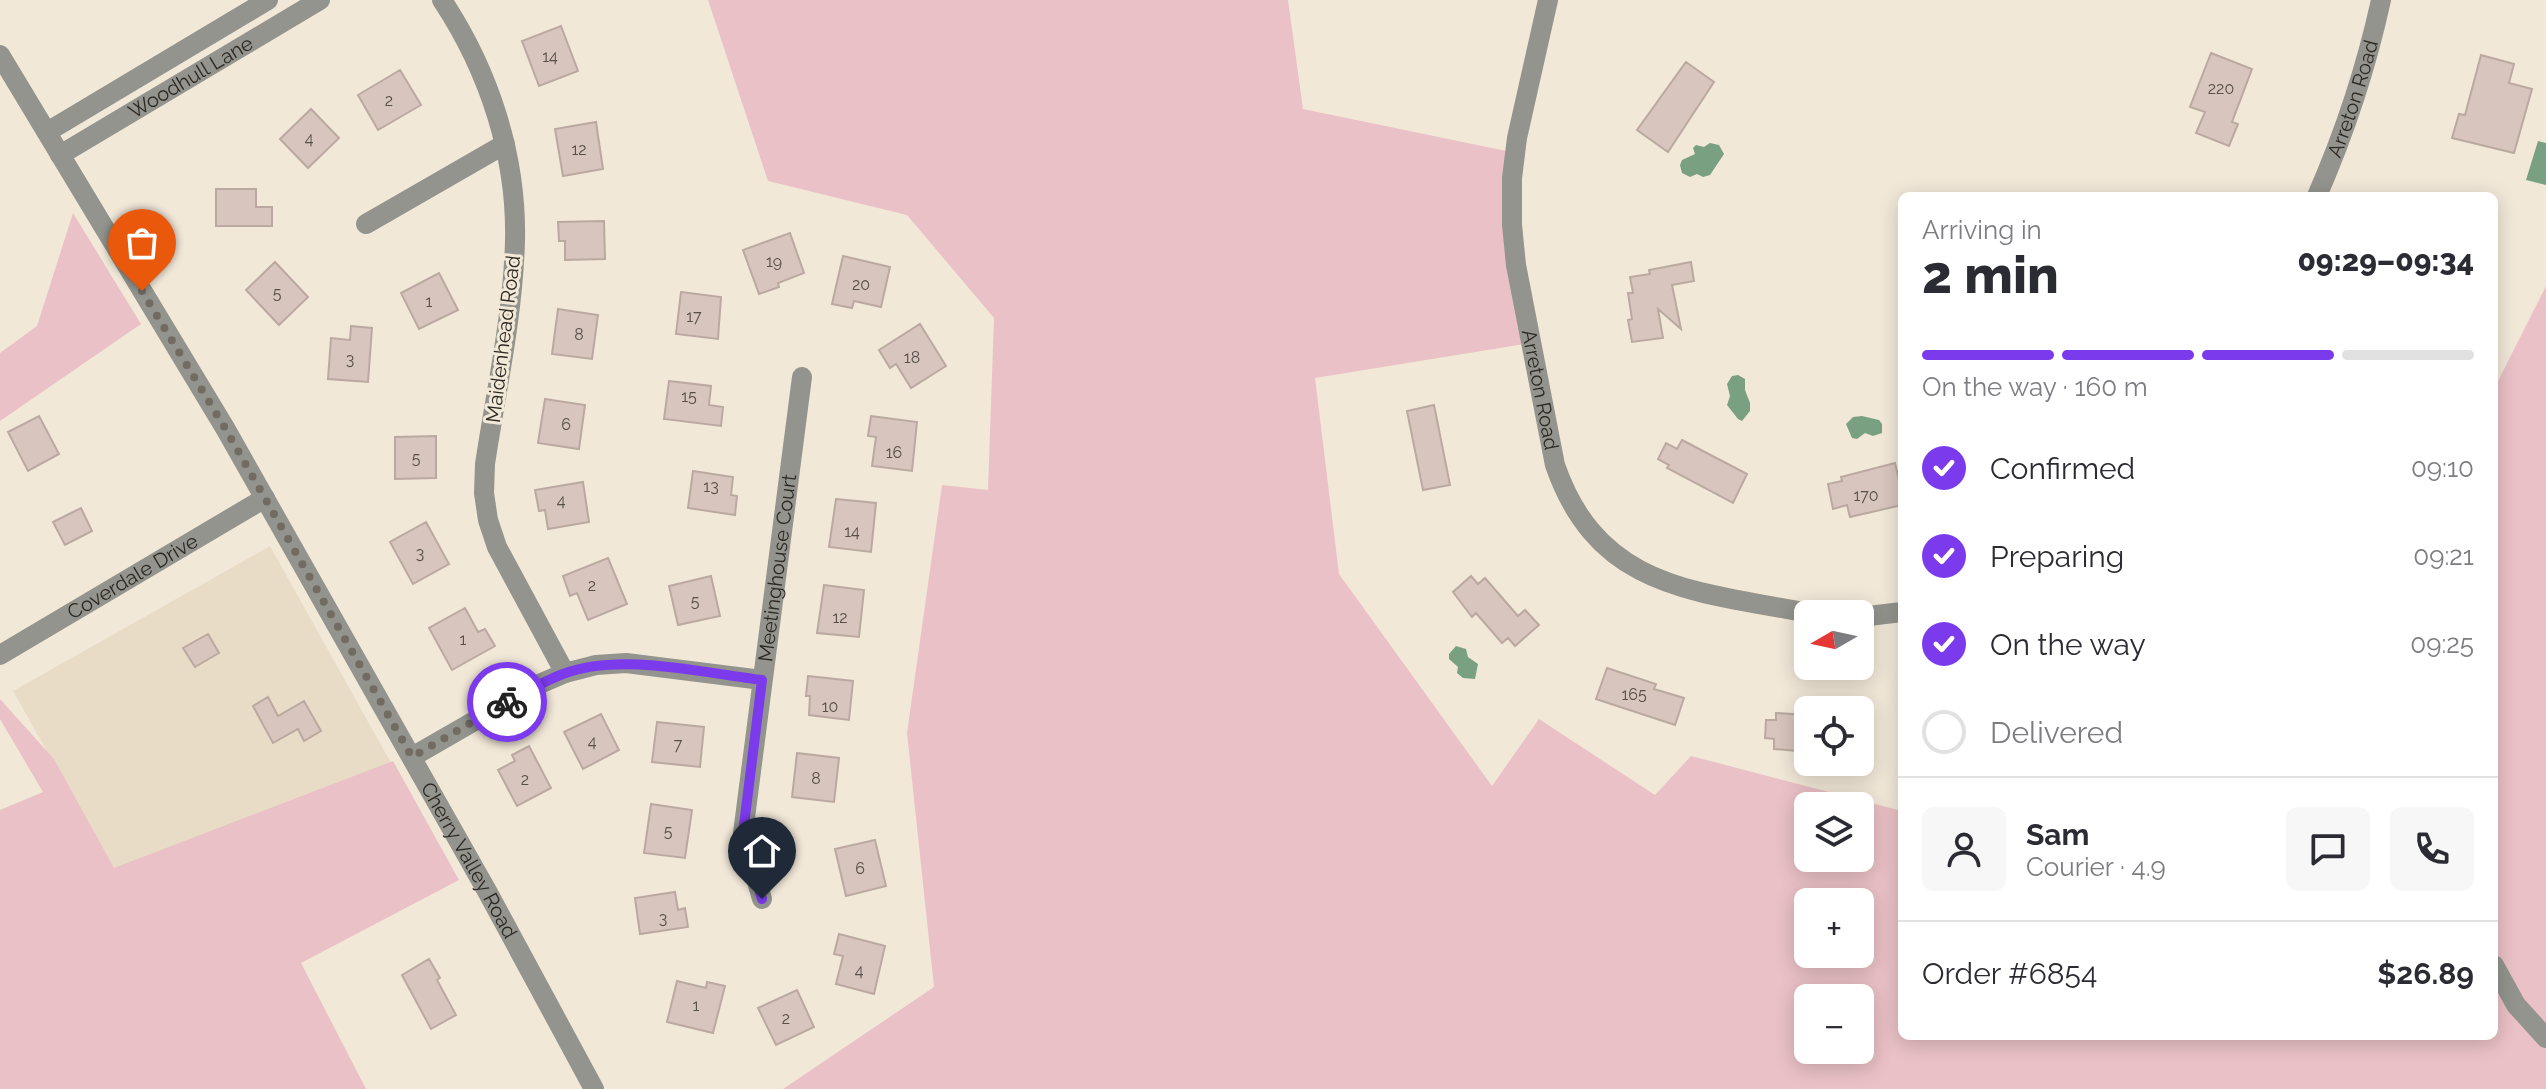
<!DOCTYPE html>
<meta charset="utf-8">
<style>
body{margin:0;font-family:Raleway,sans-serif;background:#f7f7f7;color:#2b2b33;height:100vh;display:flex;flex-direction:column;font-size:30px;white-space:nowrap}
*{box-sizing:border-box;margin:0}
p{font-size:26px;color:#7c7c81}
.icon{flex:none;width:44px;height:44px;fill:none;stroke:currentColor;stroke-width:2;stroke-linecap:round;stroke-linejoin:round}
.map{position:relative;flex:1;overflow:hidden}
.sheet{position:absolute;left:1898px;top:192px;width:600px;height:848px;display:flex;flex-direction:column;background:#fff;border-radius:12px;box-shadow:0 4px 20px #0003}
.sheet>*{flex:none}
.needle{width:52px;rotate:261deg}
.tools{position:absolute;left:1794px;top:600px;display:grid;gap:16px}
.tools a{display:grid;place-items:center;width:80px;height:80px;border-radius:12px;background:#fff;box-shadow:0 4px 20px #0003;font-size:40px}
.pin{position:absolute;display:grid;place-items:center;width:68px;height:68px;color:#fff;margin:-82px -34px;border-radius:50% 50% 50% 0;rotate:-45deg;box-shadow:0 0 8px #0007}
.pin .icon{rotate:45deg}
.courier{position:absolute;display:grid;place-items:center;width:80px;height:80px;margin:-40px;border:6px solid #7c3aed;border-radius:50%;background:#fff;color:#222;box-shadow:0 2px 10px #0007}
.headline em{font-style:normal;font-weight:800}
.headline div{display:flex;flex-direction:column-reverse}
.headline{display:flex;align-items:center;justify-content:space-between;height:136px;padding:0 24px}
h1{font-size:52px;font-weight:800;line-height:60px}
.bar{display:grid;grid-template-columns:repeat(4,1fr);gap:12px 8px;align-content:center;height:96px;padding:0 24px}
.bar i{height:10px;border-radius:6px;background:#e1e1e2}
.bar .selected{background:#7c3aed}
.bar p{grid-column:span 4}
.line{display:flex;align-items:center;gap:20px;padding:0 24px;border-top:2px solid #e1e1e2}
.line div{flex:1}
.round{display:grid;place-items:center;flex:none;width:84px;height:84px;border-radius:12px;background:#f7f7f7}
ol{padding:0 24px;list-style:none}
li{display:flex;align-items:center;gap:24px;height:88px}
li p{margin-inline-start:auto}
li .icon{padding:8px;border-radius:50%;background:#7c3aed;color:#fff;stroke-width:4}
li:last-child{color:#7c7c81}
li i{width:44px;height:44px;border:4px solid #e1e1e2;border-radius:50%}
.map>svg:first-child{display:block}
</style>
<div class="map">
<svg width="2546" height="1089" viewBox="0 0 2546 1089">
<rect width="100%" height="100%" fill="#f2e8d8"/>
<path fill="#e9dcc6" d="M270,546l125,224 -256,144 -126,-223z"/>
<path fill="#eac1c6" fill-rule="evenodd" d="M708,0h580l15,109 213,44 15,190 -216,35 24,196 153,212 47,-67 116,76 36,-39 211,55v225h592v-647l52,-103v803h-1763l151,-102 -27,-254 35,-248 46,5 6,-172 -87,-103 -139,-34zM1808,806h52v52h-52zM1808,902h52v52h-52zM1808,998h52v52h-52z
M73,213l68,111 -141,97v-68l37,-27z
M0,699l54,60 60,109 279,-107 66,119 -158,83 65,126h-366v-279l43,-18 -43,-73z"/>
<path fill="#79a080" d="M2538,141l8,2v42l-20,-5z
M1710,143l9,2 5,9 -14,21 -7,2 -6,-3 -7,3 -8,-4 -2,-8 2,-5 13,-6 -2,-6 3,-3 8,2z
M1738,375l7,4v11l5,13v8l-8,10 -4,-2 -11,-14 3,-9 -3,-12 5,-8z
M1862,416l17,4 3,4v9l-9,3 -8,-3 -8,6 -5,-1 -6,-14 7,-7z
M1456,646l10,3 2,8 10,7 -3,15 -12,-1 -6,-5 1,-6 -9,-8v-5z"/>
<path fill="#d8c5bd" stroke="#bba9a1" stroke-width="2" d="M561,26l17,45 -39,15 -17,-45z
M2211,53l41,16 -20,53 6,2 -9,22 -33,-13 9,-21 -15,-5z
M2481,55l33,9 -5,19 23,6 -18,64 -62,-15 7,-24 6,1z
M1686,62l28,20 -46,70 -31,-22z
M400,70l21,35 -43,25 -20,-35z
M311,109l28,29 -31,30 -28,-29z
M596,122l7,47 -40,7 -8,-47z
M216,189h40v18h16v19h-56z
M604,221l1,38 -40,1v-19h-6l-1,-19z
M790,233l14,40 -26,10 1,4 -20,7 -16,-44z
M843,256l47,11 -9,40 -27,-6 -2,7 -20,-4z
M275,262l33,35 -29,28 -33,-35z
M1691,262l3,19 -22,4 9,44 -23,-20 5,29 -31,4 -4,-22 4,-1 -4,-26h5l-3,-16 20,-3 -1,-4z
M439,273l19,37 -39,19 -18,-36z
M681,292l40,5 -3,42 -42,-5z
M558,309l40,6 -6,44 -40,-5z
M920,324l26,42 -35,22 -15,-24 -6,4 -11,-18z
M351,326l21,2 -4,54 -40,-3 3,-41 19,2z
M669,381l42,5 -2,19 14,2 -2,19 -57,-7z
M545,399l40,6 -6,44 -41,-6z
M1434,405l16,80 -27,5 -16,-79z
M39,416l20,38 -31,17 -20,-39z
M871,416l46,6 -5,49 -40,-5 4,-29 -8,-1z
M436,436v42l-41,1v-42z
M1682,440l65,34 -14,29 -66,-35 2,-3 -11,-6 8,-16 11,6z
M1895,463l5,21h2v21l-52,12 -3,-12 -14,4 -5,-25 14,-3 -1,-4z
M693,471l40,6 -2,18 6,1 -2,19 -47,-7z
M583,482l6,40 -41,7 -3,-19 -6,1 -4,-21z
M836,499l40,4 -5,49 -42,-5z
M81,508l11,23 -27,14 -12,-23z
M426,522l23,42 -36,20 -23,-42z
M608,558l19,46 -39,16 -11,-27 -7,3 -7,-20z
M711,576l9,40 -42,9 -9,-39z
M1471,576l7,8 7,-6 33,38 7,-6 14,15 -24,21 -7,-8 -6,5 -26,-30 -4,4 -19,-25z
M824,585l40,5 -5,47 -42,-4z
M465,608l13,24 7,-3 10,17 -43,24 -23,-42z
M208,634l11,19 -24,14 -12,-19z
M1607,668l49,16 -2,5 30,9 -9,27 -79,-26z
M808,676l45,5 -4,39 -40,-5 1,-19h-4z
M268,697l10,19 26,-15 17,30 -17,10 -6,-12 -25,14 -20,-37z
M1776,713l32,2v37l-34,-3v-10l-9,-1 1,-18h10z
M601,714l18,36 -36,19 -19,-37z
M657,722l47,5 -4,40 -48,-5z
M529,746l22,42 -34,18 -19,-36 17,-9 -3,-6z
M797,753l42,5 -5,44 -42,-5z
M651,804l41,6 -7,48 -41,-5z
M875,840l11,46 -40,10 -11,-47z
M675,892l3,18 7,-2 3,19 -48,7 -5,-36z
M839,934l46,12 -11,48 -38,-10 7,-28 -9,-2z
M429,959l11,19 -3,2 19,35 -25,14 -29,-54z
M677,981l29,7 1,-6 18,4 -12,47 -46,-11z
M797,990l17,37 -38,18 -18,-37z"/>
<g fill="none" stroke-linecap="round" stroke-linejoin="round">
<g stroke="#93948d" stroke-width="20">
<path d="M442,0c47,71 75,156 73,241 -2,75 -19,150 -30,223l-1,29 4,27 9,27 68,126"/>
<path id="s1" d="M1548,0l-31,138 -5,40v47l4,40 39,200c44,127 144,126 258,149"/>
<path id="s2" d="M0,55l225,373 262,463 107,198"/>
<path d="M47,132l221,-132"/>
<path id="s3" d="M60,155l260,-155"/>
<path id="s4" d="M2317,196c28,-64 49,-127 64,-196"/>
<path d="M366,224l139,-80"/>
<path d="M1860,617l42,-5"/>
<path id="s5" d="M0,655l265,-157"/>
<path d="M412,757l125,-72 28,-12 31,-8 30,-2 136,17"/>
<path id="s6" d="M762,899l-19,-66 59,-456"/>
<path d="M2494,965l22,40 30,33"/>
</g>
</g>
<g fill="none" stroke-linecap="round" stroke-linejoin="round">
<path stroke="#716b62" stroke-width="8" stroke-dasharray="0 14.4" d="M142,291l83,137 187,329 95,-55"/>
<path stroke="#7c3aed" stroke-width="10" d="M507,702c19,-10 37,-21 56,-28 57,-22 139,-1 199,6l-19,153 19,66"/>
</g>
<g text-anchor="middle" stroke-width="6" stroke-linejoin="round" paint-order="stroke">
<g font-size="16" fill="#574f49">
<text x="550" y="62">14</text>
<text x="2221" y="94">220</text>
<text x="389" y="106">2</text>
<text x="309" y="144">4</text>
<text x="579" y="155">12</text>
<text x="774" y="267">19</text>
<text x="861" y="290">20</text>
<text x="277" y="299">5</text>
<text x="429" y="307">1</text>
<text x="694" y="322">17</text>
<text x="579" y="340">8</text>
<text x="912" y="363">18</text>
<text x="350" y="365">3</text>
<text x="689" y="402">15</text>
<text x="566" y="430">6</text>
<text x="894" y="458">16</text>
<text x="416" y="464">5</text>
<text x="711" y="492">13</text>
<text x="1866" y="501">170</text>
<text x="561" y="506">4</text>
<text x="852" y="537">14</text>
<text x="420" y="559">3</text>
<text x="592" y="591">2</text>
<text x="695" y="607">5</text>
<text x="840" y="623">12</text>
<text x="463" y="645">1</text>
<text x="1634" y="700">165</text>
<text x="830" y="712">10</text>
<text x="592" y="747">4</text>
<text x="678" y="750">7</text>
<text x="816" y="784">8</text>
<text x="525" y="785">2</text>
<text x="668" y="837">5</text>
<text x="860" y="874">6</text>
<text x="663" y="924">3</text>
<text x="859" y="976">4</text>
<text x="696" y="1011">1</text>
<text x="786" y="1024">2</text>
</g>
<g font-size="20" fill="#2c2822" stroke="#f2e8d8">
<text dy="7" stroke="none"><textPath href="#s3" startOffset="152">Woodhull Lane</textPath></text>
<text dy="7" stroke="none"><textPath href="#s4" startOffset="104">Arreton Road</textPath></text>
<text transform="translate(503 339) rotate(-83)" y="7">Maidenhead Road</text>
<text dy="7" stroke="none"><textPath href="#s1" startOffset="396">Arreton Road</textPath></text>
<text dy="7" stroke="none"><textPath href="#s6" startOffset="336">Meetinghouse Court</textPath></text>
<text dy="7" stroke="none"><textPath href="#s5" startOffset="154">Coverdale Drive</textPath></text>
<text dy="7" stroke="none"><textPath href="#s2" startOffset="932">Cherry Valley Road</textPath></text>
</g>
</g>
</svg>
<div class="tools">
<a><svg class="needle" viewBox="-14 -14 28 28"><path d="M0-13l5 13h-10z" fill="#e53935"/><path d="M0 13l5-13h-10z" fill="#7c7c81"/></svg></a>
<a><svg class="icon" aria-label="locate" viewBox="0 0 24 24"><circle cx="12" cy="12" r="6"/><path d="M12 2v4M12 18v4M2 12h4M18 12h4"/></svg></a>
<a><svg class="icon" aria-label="layers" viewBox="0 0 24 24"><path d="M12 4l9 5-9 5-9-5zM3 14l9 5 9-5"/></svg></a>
<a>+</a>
<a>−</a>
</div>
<div class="pin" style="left:142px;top:291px;background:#ea580c"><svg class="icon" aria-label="bag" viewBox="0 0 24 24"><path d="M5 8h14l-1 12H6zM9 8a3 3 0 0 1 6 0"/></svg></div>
<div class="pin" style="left:762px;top:899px;background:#1f2937"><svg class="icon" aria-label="home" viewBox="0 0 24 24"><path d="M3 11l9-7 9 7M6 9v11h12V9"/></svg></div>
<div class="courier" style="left:507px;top:702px"><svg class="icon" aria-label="bike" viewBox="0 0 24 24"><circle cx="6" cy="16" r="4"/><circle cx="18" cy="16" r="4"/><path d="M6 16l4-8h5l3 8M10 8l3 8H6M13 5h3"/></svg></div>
<section class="sheet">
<div class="headline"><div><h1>2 min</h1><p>Arriving in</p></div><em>09:29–09:34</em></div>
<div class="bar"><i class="selected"></i><i class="selected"></i><i class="selected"></i><i></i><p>On the way · 160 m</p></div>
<ol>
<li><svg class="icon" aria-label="check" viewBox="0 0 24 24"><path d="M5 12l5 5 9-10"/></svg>Confirmed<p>09:10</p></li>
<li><svg class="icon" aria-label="check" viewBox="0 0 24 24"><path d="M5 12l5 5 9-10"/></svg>Preparing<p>09:21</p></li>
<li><svg class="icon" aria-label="check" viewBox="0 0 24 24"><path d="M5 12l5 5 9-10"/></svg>On the way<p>09:25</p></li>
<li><i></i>Delivered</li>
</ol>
<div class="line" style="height:144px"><a class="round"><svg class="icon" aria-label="person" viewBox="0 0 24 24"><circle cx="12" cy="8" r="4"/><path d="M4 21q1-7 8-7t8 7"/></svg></a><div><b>Sam</b><p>Courier · 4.9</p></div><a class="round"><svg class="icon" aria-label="chat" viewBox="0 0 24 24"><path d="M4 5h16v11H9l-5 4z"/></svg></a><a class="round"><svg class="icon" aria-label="phone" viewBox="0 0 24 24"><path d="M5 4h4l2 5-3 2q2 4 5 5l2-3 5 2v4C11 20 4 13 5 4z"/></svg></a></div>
<div class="line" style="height:104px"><div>Order #6854</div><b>$26.89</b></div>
</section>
</div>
